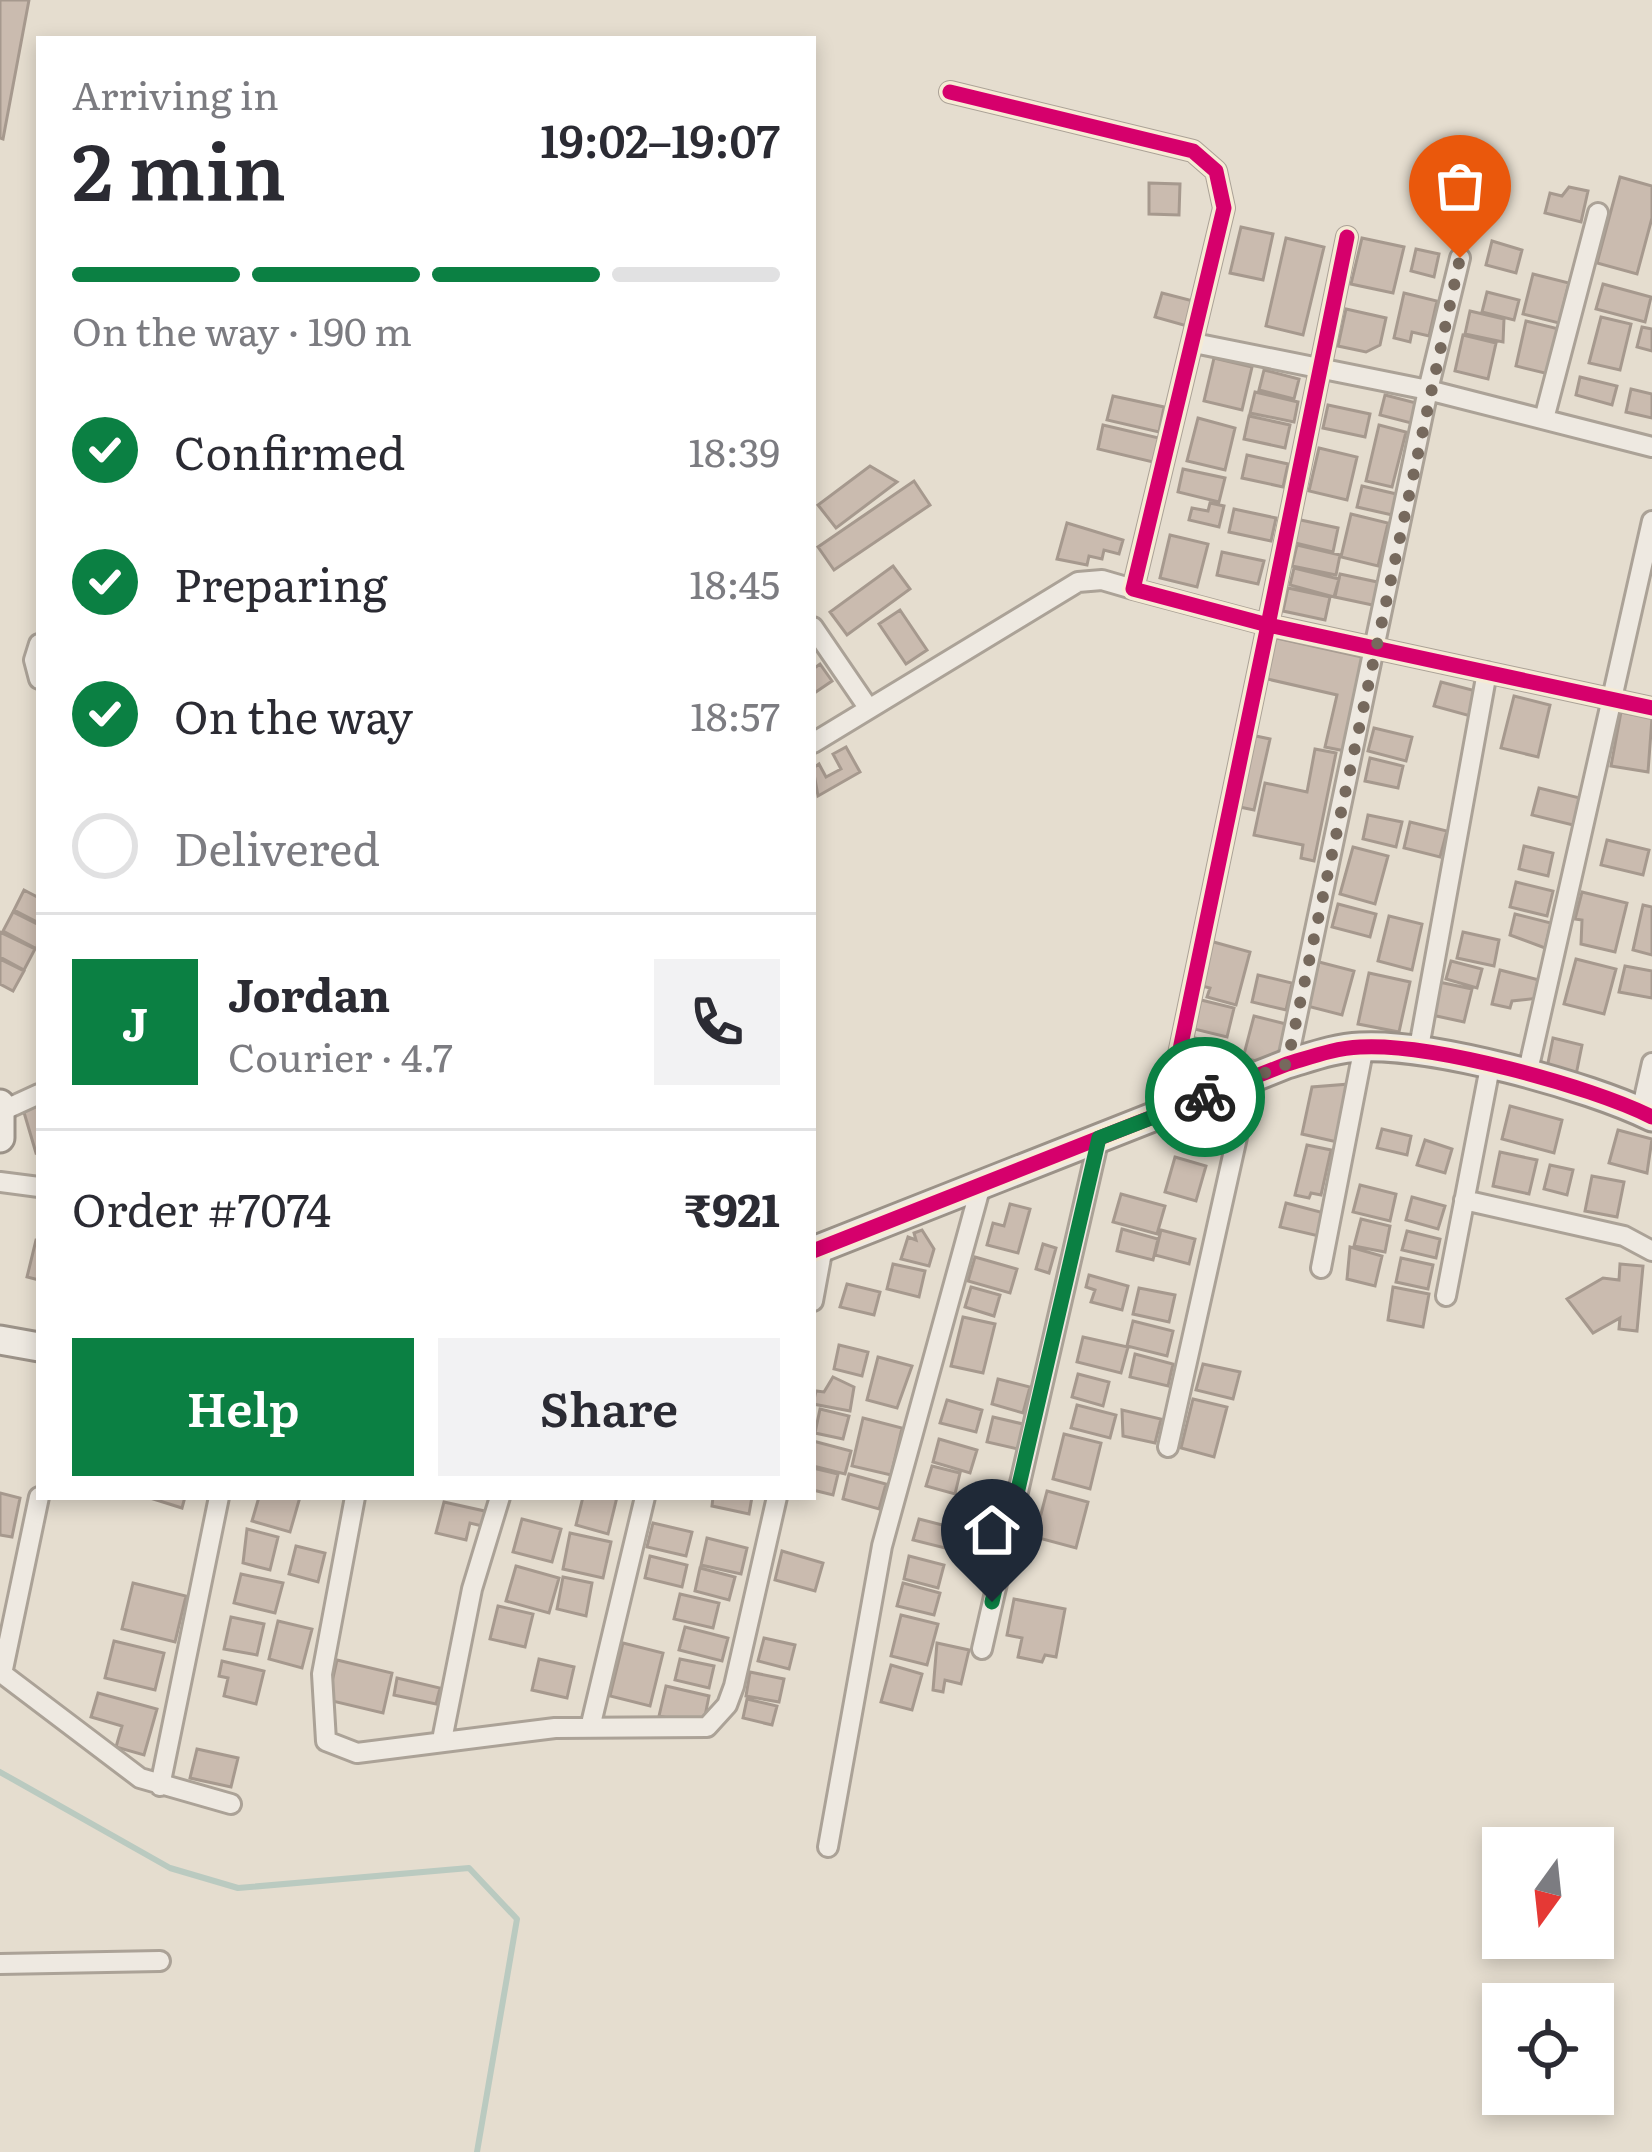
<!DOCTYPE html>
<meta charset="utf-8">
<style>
body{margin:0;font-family:Literata,serif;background:#f2f2f3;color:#2b2b33;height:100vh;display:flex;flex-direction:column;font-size:45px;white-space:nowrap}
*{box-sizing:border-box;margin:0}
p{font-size:39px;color:#7c7c81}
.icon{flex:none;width:66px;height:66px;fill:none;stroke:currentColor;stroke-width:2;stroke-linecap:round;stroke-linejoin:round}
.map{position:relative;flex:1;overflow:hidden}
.details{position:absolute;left:36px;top:36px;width:780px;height:1464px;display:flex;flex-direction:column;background:#fff;border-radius:0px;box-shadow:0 6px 18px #0003}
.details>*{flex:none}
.needle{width:78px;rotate:195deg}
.controls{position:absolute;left:1482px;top:1827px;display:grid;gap:24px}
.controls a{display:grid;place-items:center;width:132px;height:132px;border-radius:0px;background:#fff;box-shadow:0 6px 18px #0003;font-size:60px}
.pin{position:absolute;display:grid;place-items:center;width:102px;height:102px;color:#fff;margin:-123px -51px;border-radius:50% 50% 50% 0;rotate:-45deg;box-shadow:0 0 12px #0007}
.pin .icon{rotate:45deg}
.courier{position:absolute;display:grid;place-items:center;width:120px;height:120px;margin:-60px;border:9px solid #0b8043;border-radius:50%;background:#fff;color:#222;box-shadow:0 3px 15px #0007}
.overview em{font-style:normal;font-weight:600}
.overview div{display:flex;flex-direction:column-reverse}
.overview{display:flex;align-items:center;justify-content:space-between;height:204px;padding:0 36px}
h1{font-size:78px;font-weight:600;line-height:90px}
.bar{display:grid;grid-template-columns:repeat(4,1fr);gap:18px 12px;align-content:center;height:144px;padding:0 36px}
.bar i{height:15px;border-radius:9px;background:#e1e1e2}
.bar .selected{background:#0b8043}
.bar p{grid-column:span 4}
.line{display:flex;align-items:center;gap:30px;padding:0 36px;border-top:3px solid #e1e1e2}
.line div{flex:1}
.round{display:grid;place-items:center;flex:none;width:126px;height:126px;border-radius:0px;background:#f2f2f3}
ol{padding:0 36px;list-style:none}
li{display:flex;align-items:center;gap:36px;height:132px}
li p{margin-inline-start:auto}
li .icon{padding:12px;border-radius:50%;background:#0b8043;color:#fff;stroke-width:4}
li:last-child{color:#7c7c81}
li i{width:66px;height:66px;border:6px solid #e1e1e2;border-radius:50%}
.cta{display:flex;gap:24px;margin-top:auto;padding:24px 36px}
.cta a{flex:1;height:138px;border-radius:0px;background:#0b8043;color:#fff;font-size:48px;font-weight:600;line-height:138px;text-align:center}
.cta a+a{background:#f2f2f3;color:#2b2b33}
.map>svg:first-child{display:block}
</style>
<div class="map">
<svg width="1652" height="2152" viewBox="0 0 1652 2152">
<rect width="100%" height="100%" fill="#e5ddcf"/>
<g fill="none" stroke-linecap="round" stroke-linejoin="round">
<path stroke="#bacac0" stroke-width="6" d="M0,1772l170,96 68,20 231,-20 48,51 -40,233"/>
</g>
<path fill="#cabbaf" stroke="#a6998e" stroke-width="3" d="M0,0h29l-26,139 -3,-1z
M1620,177l32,9v32l-15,56 -40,-11z
M1149,183l31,1 -1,31 -30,-1z
M1569,187l19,4 -7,31 -36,-9 5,-20 12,3z
M1241,227l32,7 -10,46 -33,-7z
M1286,238l38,9 -21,88 -37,-9z
M1362,238l42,9 -11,46 -42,-9z
M1492,241l30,9 -6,23 -30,-8z
M1416,249l23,5 -5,23 -23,-6z
M1533,274l36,9 -10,40 -36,-9z
M1603,284l48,13 -6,25 -49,-13z
M1487,292l32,8 -5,20 -32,-8z
M1162,293l39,10 -7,25 -39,-11z
M1404,293l33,8 -8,35 -17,-4 -2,10 -16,-4z
M1346,309l40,9 -6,27 -14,7 -28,-6z
M1470,311l34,8 -1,23 -38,-8z
M1601,317l30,7 -11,46 -31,-7z
M1526,321l37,9 -10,45 -37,-9z
M1642,327l10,2v22l-15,-4z
M1463,335l33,8 -8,36 -33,-8z
M1214,358l38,9 -10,43 -38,-9z
M1264,370l35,9 -5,20 -35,-9z
M1580,377l37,9 -5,19 -36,-10z
M1631,389l21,5v24l-26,-6z
M1255,392l43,10 -4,20 -44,-9z
M1385,395l35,9 -5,20 -35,-9z
M1113,396l51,11 -5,25 -52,-12z
M1328,405l42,9 -5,23 -42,-9z
M1249,416l41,9 -5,23 -41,-9z
M1198,418l37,10 -10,42 -38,-9z
M1103,425l56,13 -6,24 -55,-13z
M1379,425l27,7 -14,55 -26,-6z
M1319,448l38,9 -10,43 -38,-9z
M1247,455l41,9 -5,23 -41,-9z
M870,466l27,16 -61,46 -18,-23z
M1183,469l42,9 -6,24 -41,-10z
M914,481l16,24 -96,65 -16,-23z
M1362,486l43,10 -4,21 -44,-10z
M1210,503l14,3 -5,21 -30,-7 3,-12 16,3z
M1234,509l42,9 -5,23 -42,-9z
M1351,514l37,9 -10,43 -37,-9z
M1296,519l42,9 -5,24 -42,-10z
M1067,523l56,17 -4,14 -15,-4 -2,9 -13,-3 -2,9 -30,-6z
M1170,535l38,9 -11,43 -37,-9z
M1297,545l43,10 -4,20 -44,-9z
M1222,552l42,9 -6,23 -41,-9z
M893,566l17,23 -63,46 -17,-23z
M1294,568l45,11 -5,18 -44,-12z
M1340,574l42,9 -5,23 -42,-9z
M1288,588l42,9 -5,23 -42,-9z
M900,610l27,40 -21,14 -27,-40z
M1272,637l99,22 -21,93 -25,-5 12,-52 -74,-17z
M820,664l12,17 -19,13v-25z
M1441,682l39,10 -6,25 -40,-11z
M1514,696l36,9 -12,52 -37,-9z
M1621,712l31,6 -4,54 -37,-6z
M1374,728l38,9 -6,24 -38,-10z
M1251,735l19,4 -16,71 -19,-4z
M846,747l14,25 -42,24 -5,-28 6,-4 7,13 15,-8 -8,-15z
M1315,749l21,4 -22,108 -13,-3 2,-13 -49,-10 11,-52 42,9z
M1370,758l33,8 -5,22 -33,-7z
M1539,788l45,11 -7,27 -45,-11z
M1368,815l34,7 -6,25 -33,-8z
M1410,822l37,9 -7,26 -36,-9z
M1607,840l42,10 -6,25 -42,-10z
M1524,846l29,7 -5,23 -29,-7z
M1353,847l35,9 -13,48 -35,-10z
M1516,882l37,9 -6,25 -37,-9z
M24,890l15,8v25l-25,-13z
M1582,892l45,11 -12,49 -34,-8 1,-24 -7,-1z
M1338,904l38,10 -6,23 -38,-10z
M1643,905l9,2v48l-19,-5z
M13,912l26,13 -2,24 -34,-18z
M1515,914l36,9 -6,25 -35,-13z
M1389,916l33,8 -10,46 -34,-9z
M0,932l35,17 -11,21 -24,-13z
M1463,932l36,8 -5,26 -37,-8z
M1210,941l40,11 -14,53 -29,-8 3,-9 -12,-3z
M0,959l24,12 -11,20 -13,-7z
M1576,959l40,10 -12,45 -40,-10z
M1451,961l31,8 -5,19 -31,-9z
M1319,962l35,9 -12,44 -35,-9z
M1625,966l27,5v27l-33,-6z
M1500,970l43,11 -4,17 -27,3 -2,7 -18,-4z
M1369,973l41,9 -11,50 -41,-8z
M1258,975l34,8 -6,27 -34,-8z
M1439,982l33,7 -8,33 -32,-7z
M1197,999l37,9 -7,29 -37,-9z
M1254,1016l32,8 1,17 -7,14 -19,7 -18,-4z
M1187,1036l44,11 -5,22 -18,1 -3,10 -27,-7z
M1553,1038l29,7 -6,30 -29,-7z
M1350,1084l-13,58 -35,-8 10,-47z
M39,1105v47l-3,1 -13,-44z
M1510,1106l52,14 -8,33 -52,-14z
M1382,1129l29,7 -4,19 -30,-7z
M1618,1130l34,9 -5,34 -38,-10z
M1425,1140l27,9 -7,24 -28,-8z
M1307,1145l24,5 -10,45 -10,-2 -2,5 -14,-3z
M1500,1152l37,8 -8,34 -36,-8z
M1175,1157l31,9 -10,35 -31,-9z
M1550,1165l23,5 -6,25 -23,-6z
M1592,1176l32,6 -7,35 -32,-6z
M1360,1185l36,9 -6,27 -37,-9z
M1121,1194l44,12 -8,28 -44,-12z
M1412,1197l33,9 -7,23 -32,-9z
M1286,1203l42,11 -5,23 -43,-10z
M1010,1204l20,5 -12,44 -31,-8 6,-22 11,3z
M1361,1219l29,7 -5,26 -31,-6z
M1122,1229l36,10 -5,21 -36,-9z
M922,1230l12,19 -5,17 -28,-7 7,-22 8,3 -2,-7z
M1161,1230l34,9 -6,25 -34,-9z
M1407,1231l33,8 -4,19 -34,-8z
M36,1240h3v40l-12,-3z
M1043,1244l13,4 -7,25 -13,-4z
M1350,1247l32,9 -7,30 -28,-7z
M975,1257l42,12 -7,24 -42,-12z
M1401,1258l32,7 -5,24 -32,-7z
M893,1264l32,7 -6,26 -32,-8z
M1620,1264l23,2 -6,65 -18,-2 1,-11 -27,15 -26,-34 36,-21 16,2z
M1089,1275l39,11 -6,24 -31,-8 4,-12 -9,-3z
M847,1284l33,8 -6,23 -34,-8z
M971,1287l29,8 -6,21 -29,-9z
M1393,1287l36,7 -6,33 -35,-7z
M1139,1288l36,7 -6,27 -36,-8z
M963,1317l32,7 -12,49 -32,-7z
M1133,1321l40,10 -6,25 -40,-10z
M1083,1337l45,10 -7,26 -44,-11z
M839,1345l29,7 -6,24 -28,-7z
M1135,1354l38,10 -5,22 -38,-9z
M878,1357l34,9 -15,42 -30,-8z
M1203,1364l37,8 -7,27 -37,-9z
M1078,1374l31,8 -6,24 -31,-9z
M833,1377l21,10 -4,24 -37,-7 3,-13 8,1z
M998,1379l32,8 -7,26 -31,-9z
M1193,1399l34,8 -13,50 -33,-9z
M947,1400l35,10 -6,22 -36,-9z
M1077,1405l39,10 -6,23 -39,-10z
M820,1409l29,7 -6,23 -28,-6z
M1122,1410l39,9 -6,24 -32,-7z
M993,1417l34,8 -5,25 -35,-8z
M863,1418l39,10 -11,47 -39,-9z
M1064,1434l37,9 -11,46 -37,-10z
M939,1439l38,11 -7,23 -37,-11z
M813,1441l38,10 -6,23 -32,-8z
M932,1466l28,7 -5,21 -29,-8z
M813,1468l25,6 -5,21 -20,-5z
M849,1474l37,10 -7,25 -36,-10z
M1047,1491l41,11 -12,46 -41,-11z
M0,1493l20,5 -8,39 -12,-2z
M147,1497h38l-3,11z
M259,1497h41l-10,35 -38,-11z
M583,1497h34l-9,37 -32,-9z
M713,1497h39l-3,17 -37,-8z
M444,1502l45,10 -3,15 -16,-4 -4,17 -30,-7z
M522,1519l39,10 -9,33 -39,-10z
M919,1519l39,10 -5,21 -40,-10z
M653,1523l39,9 -6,24 -39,-9z
M247,1529l31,8 -8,33 -27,-7z
M570,1533l41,9 -8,36 -40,-9z
M707,1538l40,10 -6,26 -40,-9z
M296,1546l29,7 -7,29 -29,-8z
M782,1551l41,12 -8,28 -40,-11z
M650,1556l37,9 -5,22 -37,-9z
M909,1556l35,9 -6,23 -34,-9z
M516,1566l43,12 -10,35 -43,-12z
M700,1568l35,9 -6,23 -34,-9z
M241,1574l42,9 -8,30 -41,-10z
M563,1577l29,6 -6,33 -29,-7z
M133,1583l53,13 -11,46 -53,-13z
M903,1583l37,10 -6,22 -37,-9z
M680,1594l39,9 -6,25 -39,-9z
M1014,1599l51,10 -9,48 -11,-2 -3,7 -24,-5 4,-19 -15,-3z
M498,1606l35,8 -8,33 -35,-8z
M901,1615l37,9 -11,41 -36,-9z
M231,1617l33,7 -7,31 -33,-6z
M278,1621l34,8 -10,39 -33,-9z
M685,1627l43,11 -6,23 -43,-11z
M764,1638l31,7 -6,24 -31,-8z
M114,1641l50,12 -9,37 -50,-12z
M623,1643l40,10 -13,53 -40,-10z
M937,1643l32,7 -8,34 -16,-4 -2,12 -10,-2z
M539,1659l35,8 -7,31 -35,-8z
M680,1659l34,7 -5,22 -34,-8z
M337,1660l55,13 -9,40 -55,-13z
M222,1661l42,10 -8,33 -32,-8 4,-18 -9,-2z
M891,1665l31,9 -10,36 -31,-8z
M750,1672l34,7 -5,23 -33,-6z
M397,1678l43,10 -4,16 -42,-9z
M666,1686l43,10 -6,30 -44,-10z
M98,1693l59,16 -13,46 -28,-8 6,-21 -31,-9z
M747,1699l30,7 -5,19 -29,-7z
M197,1749l41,9 -7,29 -41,-9z"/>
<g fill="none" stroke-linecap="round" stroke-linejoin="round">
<defs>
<path id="street" d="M950,92l243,59 23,20 8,37 -91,381 135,36 79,-388
M1194,343l234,47 32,-132
M1544,419l54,-206
M813,627l54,79
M39,644l-5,16 5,19
M813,743l265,-161 24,-2 31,9
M1418,1053l69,-381
M1287,1064l141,-674 224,57
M1527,1075l125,-554
M4,1110l35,-16
M1167,1112l101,-487 384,83
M1641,1112l11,-49
M0,1182l39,5
M1464,1200l160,36 28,15
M1321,1268l43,-222
M1446,1296l44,-229
M813,1301l10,-54
M1168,1447l82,-368
M355,1497l-33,177 4,67 31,12 198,-25 152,-1 20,-22 7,-19 43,-189
M982,1649l117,-511
M0,1672l140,106 91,26
M2,1674l37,-177
M590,1728l55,-231
M442,1740l30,-151 28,-92
M160,1786l59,-289
M828,1847l54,-301 99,-361
M0,1964l160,-3"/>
<path id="secondary" d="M0,1104v34
M813,1251l474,-187c24,-7 48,-16 73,-17 71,-4 228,38 292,70
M0,1340l39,7"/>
</defs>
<use href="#street" stroke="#aba297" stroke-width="24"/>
<use href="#secondary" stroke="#9b9288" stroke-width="33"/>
<use href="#street" stroke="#eee9e1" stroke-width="18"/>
<use href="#secondary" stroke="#eee9e1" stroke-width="27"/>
<defs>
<path id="cycleway" d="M950,92l243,59 23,20 8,37 -91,381 135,36 79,-388
M1167,1112l101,-487 384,83
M813,1251l474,-187c24,-7 48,-16 73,-17 71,-4 228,38 292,70"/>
</defs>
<use href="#cycleway" stroke="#f6ebd5" stroke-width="22"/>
<use href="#cycleway" stroke="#d6006c" stroke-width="15"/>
</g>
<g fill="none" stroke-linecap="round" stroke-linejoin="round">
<path stroke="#76695d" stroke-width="12" stroke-dasharray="0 21.6" d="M1205,1097l82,-33 173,-806"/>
<path stroke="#0b8043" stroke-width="15" d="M992,1602l107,-464 106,-41"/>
</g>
</svg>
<div class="controls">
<a><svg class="needle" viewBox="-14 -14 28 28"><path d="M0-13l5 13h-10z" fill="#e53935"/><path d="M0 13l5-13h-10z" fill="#7c7c81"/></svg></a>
<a><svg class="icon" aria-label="locate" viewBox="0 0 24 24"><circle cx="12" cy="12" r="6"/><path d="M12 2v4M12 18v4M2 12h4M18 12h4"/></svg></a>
</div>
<div class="pin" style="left:1460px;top:258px;background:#ea580c"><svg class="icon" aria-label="bag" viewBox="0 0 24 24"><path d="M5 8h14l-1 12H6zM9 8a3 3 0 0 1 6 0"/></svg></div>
<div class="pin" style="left:992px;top:1602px;background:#1f2937"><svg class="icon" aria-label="home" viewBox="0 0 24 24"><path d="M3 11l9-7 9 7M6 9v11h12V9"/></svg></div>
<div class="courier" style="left:1205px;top:1097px"><svg class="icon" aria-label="bike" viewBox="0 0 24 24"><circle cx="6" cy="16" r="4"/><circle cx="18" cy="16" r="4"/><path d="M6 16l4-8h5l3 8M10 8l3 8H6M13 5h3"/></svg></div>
<section class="details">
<div class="overview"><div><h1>2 min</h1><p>Arriving in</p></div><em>19:02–19:07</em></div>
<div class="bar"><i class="selected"></i><i class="selected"></i><i class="selected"></i><i></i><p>On the way · 190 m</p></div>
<ol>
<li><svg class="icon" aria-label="check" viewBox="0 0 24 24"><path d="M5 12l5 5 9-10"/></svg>Confirmed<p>18:39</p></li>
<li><svg class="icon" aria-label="check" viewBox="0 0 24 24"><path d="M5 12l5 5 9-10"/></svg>Preparing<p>18:45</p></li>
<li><svg class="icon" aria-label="check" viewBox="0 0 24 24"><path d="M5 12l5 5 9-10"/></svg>On the way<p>18:57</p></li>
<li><i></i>Delivered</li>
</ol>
<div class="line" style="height:216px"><b class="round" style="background:#0b8043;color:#fff">J</b><div><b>Jordan</b><p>Courier · 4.7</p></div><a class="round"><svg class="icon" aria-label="phone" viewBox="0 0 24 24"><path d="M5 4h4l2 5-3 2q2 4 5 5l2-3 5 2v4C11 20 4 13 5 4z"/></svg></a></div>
<div class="line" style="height:156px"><div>Order #7074</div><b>₹921</b></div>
<div class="cta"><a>Help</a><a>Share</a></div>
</section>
</div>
